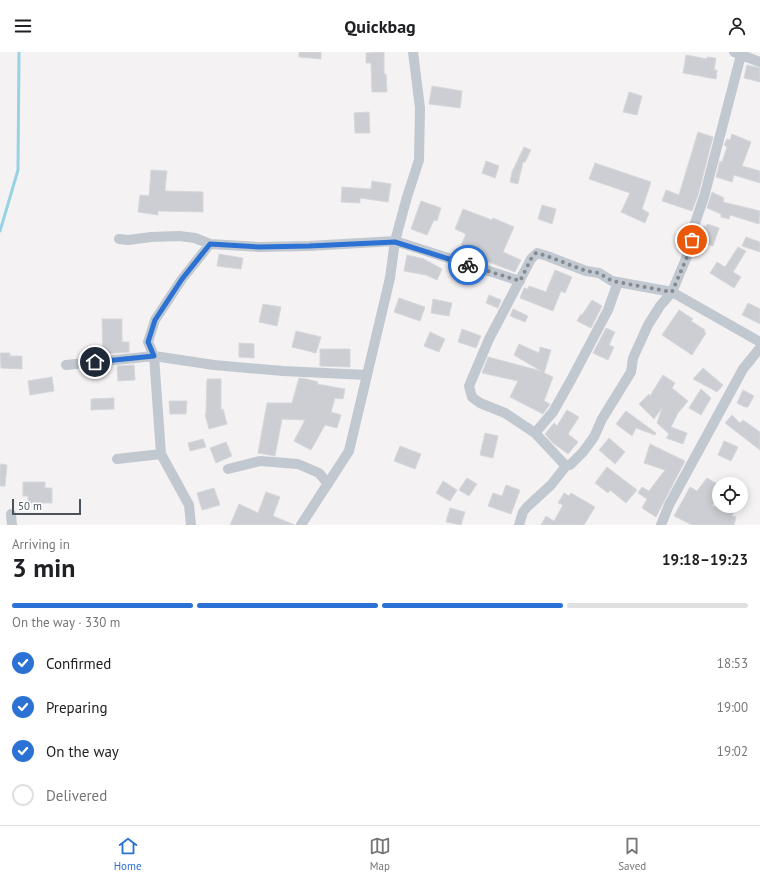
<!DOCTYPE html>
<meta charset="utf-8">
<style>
body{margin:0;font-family:"PT Sans",sans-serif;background:#f6f6f6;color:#202124;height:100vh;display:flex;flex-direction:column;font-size:15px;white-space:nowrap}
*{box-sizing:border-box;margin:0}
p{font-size:13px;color:#757577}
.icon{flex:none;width:22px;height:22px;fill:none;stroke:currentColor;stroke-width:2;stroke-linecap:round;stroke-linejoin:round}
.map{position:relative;height:473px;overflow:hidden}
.drawer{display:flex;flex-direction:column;background:#fff;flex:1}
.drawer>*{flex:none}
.tools{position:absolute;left:712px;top:425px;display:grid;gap:8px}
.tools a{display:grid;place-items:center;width:36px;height:36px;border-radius:50%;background:#fff;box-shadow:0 2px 10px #0003;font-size:20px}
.scale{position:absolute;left:12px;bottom:10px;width:69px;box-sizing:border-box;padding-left:4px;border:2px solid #4b545d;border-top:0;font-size:11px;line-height:14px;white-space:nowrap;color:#4b545d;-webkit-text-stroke:3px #fff;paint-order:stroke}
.pin{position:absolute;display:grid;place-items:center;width:34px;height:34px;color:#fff;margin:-17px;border:2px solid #fff;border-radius:50%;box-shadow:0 1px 4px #0007}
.courier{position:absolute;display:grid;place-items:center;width:40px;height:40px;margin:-20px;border:3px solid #2c71d4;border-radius:50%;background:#fff;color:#222;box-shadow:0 1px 5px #0007}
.head em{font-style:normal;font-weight:600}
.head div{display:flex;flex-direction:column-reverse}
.head{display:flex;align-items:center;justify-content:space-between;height:68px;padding:0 12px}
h1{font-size:26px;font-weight:600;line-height:30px}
.bar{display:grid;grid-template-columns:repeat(4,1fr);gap:6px 4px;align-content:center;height:48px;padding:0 12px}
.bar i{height:5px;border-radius:3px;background:#e0e0e0}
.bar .selected{background:#2c71d4}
.bar p{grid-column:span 4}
ol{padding:0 12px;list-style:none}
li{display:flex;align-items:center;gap:12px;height:44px}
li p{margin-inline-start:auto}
li .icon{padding:4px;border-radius:50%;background:#2c71d4;color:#fff;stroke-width:4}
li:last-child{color:#757577}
li i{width:22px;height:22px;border:2px solid #e0e0e0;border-radius:50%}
header{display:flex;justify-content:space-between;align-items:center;height:52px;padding:0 12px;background:#fff;font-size:18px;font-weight:600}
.menu{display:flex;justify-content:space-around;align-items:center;height:56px;border-top:1px solid #e0e0e0;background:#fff;font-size:11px;color:#757577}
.menu a{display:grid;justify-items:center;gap:2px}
.menu .selected{color:#2c71d4}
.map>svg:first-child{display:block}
</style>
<header><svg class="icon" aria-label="menu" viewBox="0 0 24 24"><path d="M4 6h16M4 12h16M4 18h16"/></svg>Quickbag<svg class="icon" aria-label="person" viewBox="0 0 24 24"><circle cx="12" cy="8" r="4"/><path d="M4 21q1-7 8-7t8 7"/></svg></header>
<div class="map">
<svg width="760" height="473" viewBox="0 0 760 473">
<rect width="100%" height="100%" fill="#f4f2f2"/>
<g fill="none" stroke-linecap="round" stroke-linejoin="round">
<path stroke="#97d3e4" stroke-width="3" d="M0,179l18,-61 1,-118"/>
</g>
<path fill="#ccced3" stroke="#d6d8dc" d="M299,0h22v7l-22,-2z
M384,0v22h2l1,18h-15l-1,-29h-5v-10z
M686,3l21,4v-2l9,1 -2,12h3l-1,9 -33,-6z
M747,13l13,3v14l-16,-4z
M432,34l30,5 -2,17 -31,-4z
M629,40l13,4 -5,19 -14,-3z
M369,60l1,21h-15l-1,-20z
M698,80l15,5 -15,58 -6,16 -30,-10 4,-11 13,5z
M732,82l19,8 -9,24 18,5v12l-26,-8 -2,7 -16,-5 4,-16 2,1 5,-15 -3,-2 3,-6 3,1z
M524,95l7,3 -6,12h-2l-5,22 -8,-2 2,-10z
M486,109l13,5 -4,12 -13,-5z
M595,111l56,19 -9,27 7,4 -4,10 -24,-11 9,-19 -41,-14z
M151,118l16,1 -2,20 38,1v20l-45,-1v4l-20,-3 2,-17 9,1z
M372,129l19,3 -3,18 -28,-4v5l-19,-1 1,-15 29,2z
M712,140l12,6 -1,4 37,9 -1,13 -29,-9 -1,4 -8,-2v-3l-14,-6z
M421,149l20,7 -4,13 -3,-1 -7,15 -16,-6z
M542,153l14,4 -4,15 -14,-5z
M463,157l29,11 1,-2 21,9 -11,25 18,8 -6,12 -34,-13 1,-2 -22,-9 6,-14 -11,-5z
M707,172l12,4 -6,18 -15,-5 6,-15 2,1z
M746,185l14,5v10l-18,-6z
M738,195l8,4 -13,21 8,5 -7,11 -24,-15 7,-11 8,5z
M219,202l24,4 -2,11 -24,-3z
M407,203l17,4 18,10 -5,11 -11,-5 -22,-4z
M555,218l17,7 -7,16 -4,-2 -8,20 -33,-13 4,-10 4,1 1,-3 17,6z
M489,243l12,5 -3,8 -12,-5z
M399,246l26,9 -5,14 -26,-9z
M433,247l19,4 -3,13 -18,-3z
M592,248l10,6 -11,22 -14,-7 4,-7 1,1z
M748,251l12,6v15l-18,-9z
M263,252l18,3 -4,19 -18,-4z
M513,257l15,7 -3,6 -15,-6z
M679,258l14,9 -2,2 14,9 -1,2 2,1 -14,22 -30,-20z
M102,267h20v23h7v10l-26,2z
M606,276l9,4 -6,13 5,2 -6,13 -15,-7z
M462,277l19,7 -5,12 -18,-6z
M296,279l25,6 -5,16 -24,-6z
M430,280l15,7 -6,13 -15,-6z
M239,291l15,1v14l-15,-1z
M519,292l20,9 1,-6 11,3 -7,23 9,4 -9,24 6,3 -7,10 -33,-17 8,-16 -36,-8 6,-16 53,14 -27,-16z
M320,297h30v18l-30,-1z
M0,301h10v3h12v13l-21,-1z
M134,313l1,15 -17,1 -1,-15z
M703,316l20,17 -6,7 -24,-13z
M663,323l12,8 -3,5 16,13 -10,12 -7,14 16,6 -4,11 -17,-6 3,-4 -12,-11 5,-15 -8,11 -15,-15 10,-10 1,2z
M52,325l2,14 -24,4 -2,-14z
M299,326l8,1 11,3 -1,2 28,5 -2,10 -8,-1 -4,14 10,3 -4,13 -12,-3 -14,25 -17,-9 11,-21 -23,-1 -7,37 -17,-3 9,-50h25z
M207,327h14v31l2,-1 4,15 -18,5 -4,-15h1z
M701,337l10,9 -10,17 -12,-7z
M743,338l11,6 -6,11h-3l-8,-4z
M114,346v11l-23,1v-11z
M169,349h18l-1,13h-16z
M567,358l12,7 -11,17 10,8 -10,12 -15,-11 -8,-9 9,-11 3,3z
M626,359l30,22 -1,2 -19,-7 -4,8 -16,-12z
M732,363l8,8 3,-3 17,12v18l-35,-27z
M485,381l13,3 -5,22 -13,-3z
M609,386l16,14 -10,12 -16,-14z
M203,387l3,8 -16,4 -2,-8z
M724,389l14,6 -7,14 -13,-6z
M226,390l6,14 -16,7 -6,-15z
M650,392l35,17 -29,56 -14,-9 5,-9 -9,-6 4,-6 7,4 16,-21 -21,-7z
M400,394l21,8 -6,15 -21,-8z
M0,412l7,1 -2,21h-5z
M607,415l30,23 -11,13 -16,-13 -2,3 -13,-10z
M467,426l10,6 -8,12 -10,-6z
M707,426l12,7v9l-7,12h25l-5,10 4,1 -2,8h-42l-18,-9 16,-29 7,4z
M443,429l14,9 -7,11 -14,-8z
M23,430h22v6h7v15h-24v-7h-5z
M506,433l14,5 -9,24 -23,-8 5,-13 9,3z
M214,436l6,17 -18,5 -5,-17z
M266,440l14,5 -7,19 22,9h-65l9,-21 19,9z
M564,441l5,3 2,-3 24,14 -11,18h-43l5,-9 8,5 9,-16 -5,-2z
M450,456l15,4 -4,13 -15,-3z"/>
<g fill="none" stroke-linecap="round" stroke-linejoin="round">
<path stroke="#c1c8cf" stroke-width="10" d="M734,0l26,10
M119,187l9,1 23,-3 28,-1 16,2 15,6 49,3 50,-1 86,-5 125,40
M210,192l-28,35 -27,41 -7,22 6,14 60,9 69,6 84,4
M66,313l88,-9 7,98 28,51 2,20
M535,381l18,-21 18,-32 37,-70 10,-28
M117,407l44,-5
M566,414l-31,-33 -30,-20 -25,-10 -8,-6 -3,-11 20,-47 42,-80 6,-6 10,3 39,15 13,2 13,8 60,11 88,50
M228,417l32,-8 38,3 21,9 9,11
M11,462l1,11
M301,473l48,-74 41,-173 5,-37 12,-44 12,-37 1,-52 -7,-56
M519,473l4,-13 4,-5 24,-22 15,-19 4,-1 13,-13 11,-15 8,-18 29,-47 2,-14 15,-33 12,-19 12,-14 18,-43 3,-20 11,-32 37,-142
M661,473l8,-20 74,-136 17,-21"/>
</g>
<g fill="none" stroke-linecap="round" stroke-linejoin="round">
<path stroke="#868b91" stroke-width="4" stroke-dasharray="0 7.2" d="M468,213l52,16 11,-22 5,-6 11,3 39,15 13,2 13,8 60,11 18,-42 2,-10"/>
<path stroke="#2c71d4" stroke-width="5" d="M95,310l59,-6 -6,-14 7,-22 27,-41 28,-35 49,3 50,-1 86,-4 73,23"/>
</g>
</svg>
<div class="tools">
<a><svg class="icon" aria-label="locate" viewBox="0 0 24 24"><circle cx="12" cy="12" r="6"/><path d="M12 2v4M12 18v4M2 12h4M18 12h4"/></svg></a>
</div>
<div class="scale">50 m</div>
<div class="pin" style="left:692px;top:188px;background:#ea580c"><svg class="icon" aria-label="bag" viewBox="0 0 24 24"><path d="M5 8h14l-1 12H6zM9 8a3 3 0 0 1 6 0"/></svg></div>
<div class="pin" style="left:95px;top:310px;background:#1f2937"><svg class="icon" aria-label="home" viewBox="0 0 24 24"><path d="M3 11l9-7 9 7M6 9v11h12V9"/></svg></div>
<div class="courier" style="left:468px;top:213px"><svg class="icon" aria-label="bike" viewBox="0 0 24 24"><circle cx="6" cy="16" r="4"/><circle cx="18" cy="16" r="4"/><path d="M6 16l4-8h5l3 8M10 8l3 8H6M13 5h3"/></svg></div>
</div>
<section class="drawer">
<div class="head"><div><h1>3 min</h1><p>Arriving in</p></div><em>19:18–19:23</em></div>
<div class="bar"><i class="selected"></i><i class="selected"></i><i class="selected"></i><i></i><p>On the way · 330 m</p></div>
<ol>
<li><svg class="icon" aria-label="check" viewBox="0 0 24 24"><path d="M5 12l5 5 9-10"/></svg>Confirmed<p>18:53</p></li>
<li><svg class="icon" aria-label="check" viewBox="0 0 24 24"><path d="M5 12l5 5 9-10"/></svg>Preparing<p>19:00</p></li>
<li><svg class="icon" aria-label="check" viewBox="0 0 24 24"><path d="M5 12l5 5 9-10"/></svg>On the way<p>19:02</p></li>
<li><i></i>Delivered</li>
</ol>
</section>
<nav class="menu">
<a class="selected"><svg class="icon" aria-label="home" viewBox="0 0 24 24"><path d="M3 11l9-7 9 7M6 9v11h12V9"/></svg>Home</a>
<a><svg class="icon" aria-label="map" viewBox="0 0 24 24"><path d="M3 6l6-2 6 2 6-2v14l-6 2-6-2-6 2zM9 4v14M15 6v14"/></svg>Map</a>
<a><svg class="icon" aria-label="saved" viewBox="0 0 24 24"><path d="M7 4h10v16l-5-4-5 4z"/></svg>Saved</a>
</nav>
